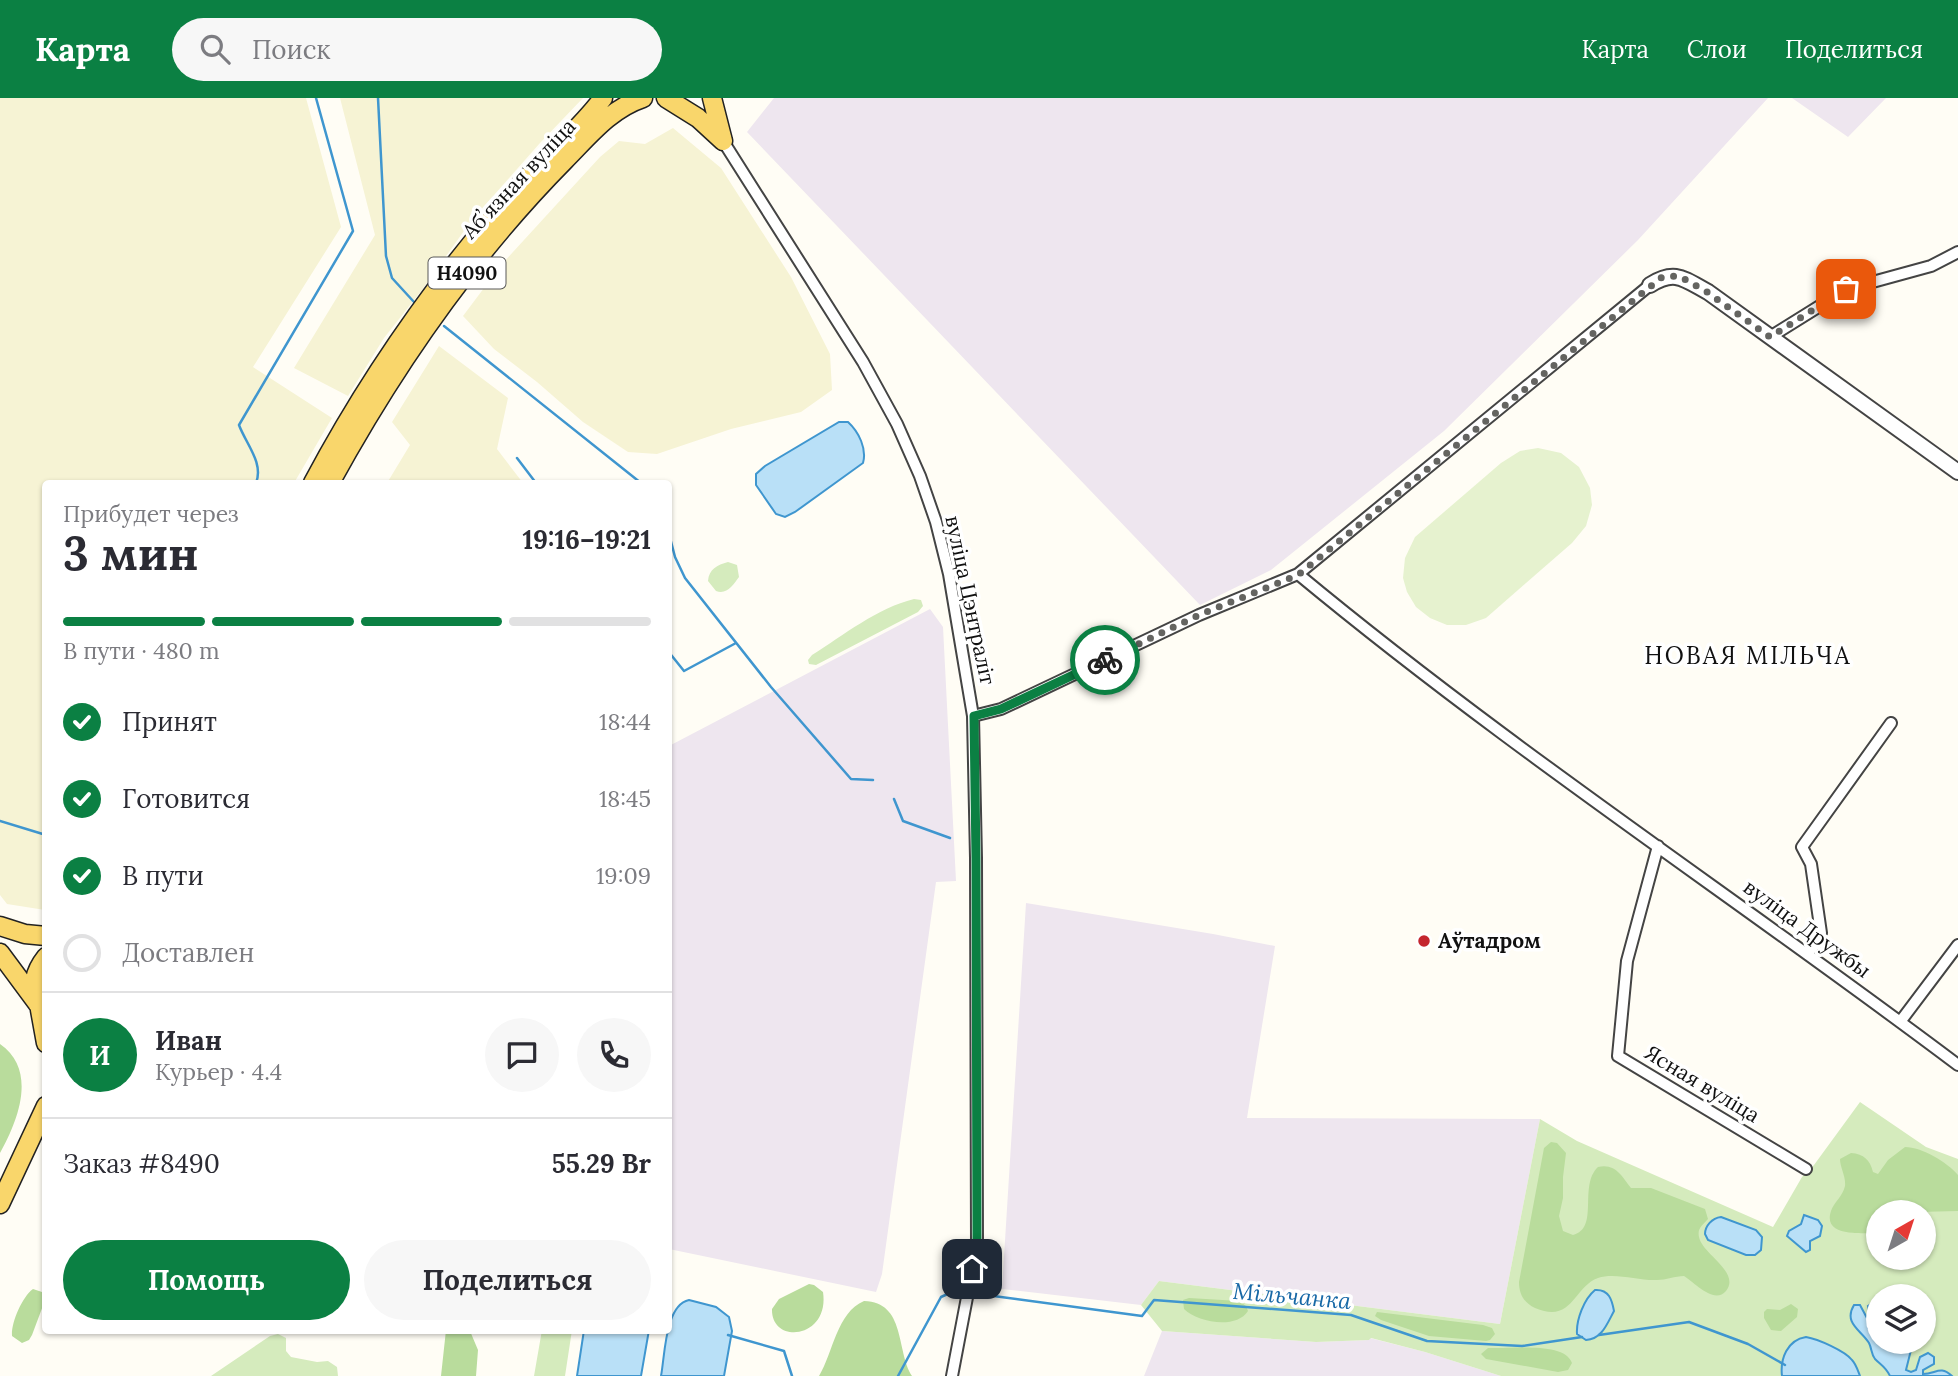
<!DOCTYPE html>
<html lang="ru">
<meta charset="utf-8">
<style>
body{margin:0;font-family:Lora,serif;background:#f7f7f7;color:#2b2b33;height:100vh;display:flex;flex-direction:column;font-size:26px;white-space:nowrap}
*{box-sizing:border-box;margin:0}
p{font-size:23px;color:#7c7c81}
.icon{flex:none;width:38px;height:38px;fill:none;stroke:currentColor;stroke-width:2;stroke-linecap:round;stroke-linejoin:round}
.map{position:relative;flex:1;overflow:hidden}
.drawer{position:absolute;left:42px;top:382px;width:630px;height:854px;display:flex;flex-direction:column;background:#fff;border-radius:7px;box-shadow:0 2px 5px #0004}
.drawer>*{flex:none}
.needle{width:46px;rotate:39deg}
.buttons{position:absolute;left:1866px;top:1102px;display:grid;gap:14px}
.buttons a{display:grid;place-items:center;width:70px;height:70px;border-radius:50%;background:#fff;box-shadow:0 2px 5px #0004;font-size:35px}
.pin{position:absolute;display:grid;place-items:center;width:60px;height:60px;color:#fff;margin:-30px;border-radius:14px;box-shadow:0 4px 10px #0006}
.courier{position:absolute;display:grid;place-items:center;width:70px;height:70px;margin:-35px;border:5px solid #0b8043;border-radius:50%;background:#fff;color:#222;box-shadow:0 2px 9px #0007}
.head em{font-style:normal;font-weight:800}
.head div{display:flex;flex-direction:column-reverse}
.head{display:flex;align-items:center;justify-content:space-between;height:119px;padding:0 21px}
h1{font-size:46px;font-weight:800;line-height:52px}
.bar{display:grid;grid-template-columns:repeat(4,1fr);gap:10px 7px;align-content:center;height:84px;padding:0 21px}
.bar i{height:9px;border-radius:5px;background:#e1e1e2}
.bar .selected{background:#0b8043}
.bar p{grid-column:span 4}
.line{display:flex;align-items:center;gap:18px;padding:0 21px;border-top:2px solid #e1e1e2}
.line div{flex:1}
.round{display:grid;place-items:center;flex:none;width:74px;height:74px;border-radius:37px;background:#f7f7f7}
ol{padding:0 21px;list-style:none}
li{display:flex;align-items:center;gap:21px;height:77px}
li p{margin-inline-start:auto}
li .icon{padding:7px;border-radius:50%;background:#0b8043;color:#fff;stroke-width:4}
li:last-child{color:#7c7c81}
li i{width:38px;height:38px;border:4px solid #e1e1e2;border-radius:50%}
.action{display:flex;gap:14px;margin-top:auto;padding:14px 21px}
.action a{flex:1;height:80px;border-radius:42px;background:#0b8043;color:#fff;font-size:28px;font-weight:800;line-height:80px;text-align:center}
.action a+a{background:#f7f7f7;color:#2b2b33}
header{display:flex;align-items:center;gap:42px;box-sizing:border-box;height:98px;padding:0 35px;background:#0b8043;color:#fff}
header strong{font-size:33px}
nav{display:flex;gap:38px;margin-inline-start:auto;font-size:24px}
.search{width:490px;height:63px;background:#f7f7f7;display:flex;align-items:center;gap:18px;box-sizing:border-box;padding:0 24px;border-radius:38px;color:#7c7c81;font-size:26px}
.map>svg:first-child{display:block}
</style>
<header>
<strong>Карта</strong>
<div class="search"><svg class="icon" aria-label="search" viewBox="0 0 24 24"><circle cx="10" cy="10" r="6"/><path d="M15 15l6 6"/></svg>Поиск</div>
<nav><a>Карта</a><a>Слои</a><a>Поделиться</a></nav>
</header>
<div class="map">
<svg width="1958" height="1278" viewBox="0 0 1958 1278">
<rect width="100%" height="100%" fill="#fffdf5"/>
<path fill="#eee6ef" d="M774,0h994l-130,142 -194,191 -173,139 -71,35 -453,-473z
M1792,0h94l-38,39z
M930,511l13,18 13,254 -20,1 -54,392 -6,18 -207,-43v-503z
M1026,805l187,31 62,12 -28,172 293,1 -40,205 -341,-43 -18,24 -139,-16z
M1162,1233l154,11 53,-2 1,-2 55,14 76,24h-357z"/>
<path fill="#f6f3d4" d="M0,0h306l35,129 -88,140 79,51 -38,65h-248l-1,427 -38,-6 -7,-9z
M340,0h243l-43,45 -69,78 -49,69 -38,48 -36,58 -54,-28 81,-133z
M673,30l48,40 70,109 39,77 2,36 -31,22 -70,17 -74,25 -29,-2 -45,-30 -46,-40 -43,-33 -31,-33 39,-52 98,-107 19,-16 26,3z
M439,248l69,52 -11,51 26,34h-136l23,-38 -18,-23z"/>
<path fill="#d5ebbd" fill-rule="evenodd" d="M728,464l9,3 2,12c-6,8 -12,18 -23,14l-8,-10c1,-12 9,-16 20,-19z
M914,501l7,1 2,6 -5,6 -102,53 -7,-1 -1,-4 4,-5c32,-20 65,-47 102,-56z
M1860,1004l66,45 32,12v217h-457l-76,-24 -54,-14 -2,2 -53,2 -154,-11 -21,-26 18,-24 341,43 40,-205 37,22 196,86 29,-50 12,-12zM1878,1115h45v45h-45zM1878,1199h45v45h-45z
M542,1232h30l-7,46h-31z
M278,1236l8,4v13l5,6 26,5 11,-1 9,6 1,9h-127l59,-40z"/>
<path fill="#b9dc9c" d="M0,946c38,26 18,77 0,109z
M1551,1044l6,1 9,10 -3,24v21l-4,18 4,15 10,4c27,-7 5,-49 25,-68 18,-4 24,10 33,21h20l54,21 3,10c-5,6 -11,9 -9,18 3,17 42,35 27,54 -12,14 -32,-9 -42,-15 -9,0 -18,4 -27,4 -18,1 -42,-8 -59,-2 -25,9 -25,46 -63,30 -11,-5 -16,-14 -16,-26l25,-134z
M1905,1049c17,0 42,15 53,28v36l-80,2v21c-15,-2 -56,4 -47,-23 3,-9 12,-15 14,-25 1,-10 -5,-18 -5,-27l11,-6c13,1 19,7 22,19l5,2 10,-14z
M809,1186l5,1 9,7c7,47 -52,53 -51,17l7,-10z
M33,1191l9,3 2,11 -12,32 -3,5 -7,3 -10,-7c-1,-13 10,-39 21,-47z
M1189,1200l50,3 7,5 2,5c-12,19 -51,11 -64,-2l-1,-9z
M864,1203c42,1 32,50 48,75h-93c14,-23 18,-64 45,-75z
M1791,1206l7,5 -1,8 -16,14 -10,-1 -7,-12v-6l3,-3 13,1z
M1377,1214l106,13 9,3 3,6 -5,6 -4,1 -57,-5 -48,-16 -6,-4z
M446,1232l24,1 8,19 -2,26h-35z
M1488,1250c21,1 77,-7 84,15l-4,7 -10,2 -72,-13 -5,-5z"/>
<path fill="#e6f2cf" d="M1538,350l23,5 18,14 11,21 2,17 -6,21 -14,17 -86,75 -20,7h-19l-17,-7 -14,-11 -9,-15 -4,-14 2,-20 10,-21 86,-74 19,-12z"/>
<path fill="#b9e0f7" stroke="#3f96cf" stroke-width="2" d="M839,324h9c11,10 19,27 15,41l-68,49 -10,5 -9,-3 -20,-29v-11l9,-8z
M1804,1117l14,5 4,6 -2,10 -10,5v9l-4,2 -19,-16 2,-5 12,-7z
M1721,1119l35,13 6,7 -1,13 -6,5h-9l-38,-15 -3,-6c0,-8 7,-16 16,-17z
M1595,1192c14,-1 17,10 19,21 -7,13 -12,28 -28,29l-9,-6c-1,-14 7,-35 18,-44z
M689,1202l27,7 13,10 3,14 -8,45h-63c4,-21 4,-71 28,-76z
M1873,1205l5,1v21l-8,-1 -2,4 10,14h35l-7,28 5,2 5,-2 4,-13 8,-4 6,4v7l-11,6v4c13,0 17,-9 29,2h-62c-4,-9 -9,-11 -15,-17 -4,-5 -3,-10 -6,-16 -8,-13 -26,-20 -15,-38h6l7,13 3,-3 -2,-9z
M584,1232h65l-8,46h-64z
M1806,1239c12,2 39,14 46,23 4,4 6,11 8,16h-78c-2,-17 5,-36 24,-39z"/>
<g fill="none" stroke-linecap="round" stroke-linejoin="round">
<path stroke="#3f96cf" stroke-width="2.5" d="M378,0l8,158 6,22 22,24
M444,228l197,157
M517,360l19,25
M256,385c8,-20 -10,-39 -17,-58l114,-194 -37,-133
M668,432l7,27 10,21 86,109 80,92 22,1
M668,553l16,20 52,-28
M894,701l9,22 47,17
M0,723l46,14
M971,1195l171,23 12,-16 197,15 76,26 95,5 60,-9
M728,1237l56,16 8,25
M1599,1237l90,-13 59,22 37,21
M898,1278l43,-79 11,-5 12,1"/>
<defs>
<path id="minor" d="M723,43l140,221 34,62 23,52 16,46 13,52 24,142 3,142 1,387 -25,131
M1770,239l77,-48 84,-23 27,-14
M1298,476c211,175 441,326 660,491
M973,618l28,-7 198,-94 99,-41 352,-289
M1658,748l-31,115 -9,95 188,113
M1808,856l13,-21 -10,-69 -9,-17 89,-124
M1900,924l58,-77"/>
<path id="tertiary" d="M1650,187c25,-16 34,-6 58,7l250,180"/>
<path id="primary" d="M666,0l32,20 25,23
M712,0l11,43
M313,385c55,-104 125,-203 202,-292 28,-32 63,-59 88,-93
M330,385c64,-117 141,-228 235,-323 24,-24 45,-51 78,-62
M0,828l25,8 21,2
M0,855l46,62
M37,905c-5,-18 -3,-31 9,-46
M40,912l6,33
M0,1106l46,-98"/>
</defs>
<use href="#minor" stroke="#444" stroke-width="14"/>
<use href="#tertiary" stroke="#444" stroke-width="18"/>
<use href="#primary" stroke="#222" stroke-width="21"/>
<use href="#minor" stroke="#fff" stroke-width="10"/>
<use href="#tertiary" stroke="#fff" stroke-width="14"/>
<use href="#primary" stroke="#f9d66b" stroke-width="18"/>
</g>
<g fill="none" stroke-linecap="round" stroke-linejoin="round">
<path stroke="#646461" stroke-width="7" stroke-dasharray="0 12.6" d="M1105,562l94,-45 99,-40 364,-298 17,-1 28,16 63,45 76,-48"/>
<path stroke="#0b8043" stroke-width="9" d="M972,1171l5,-24 -1,-387 -2,-142 27,-7 104,-49"/>
</g>
<circle fill="#c4262e" stroke="#fff" stroke-width="2.5" cx="1424" cy="843" r="7"/>
<g text-anchor="middle" stroke-width="7" stroke-linejoin="round" paint-order="stroke">
<rect fill="#fff" stroke="#585858" stroke-width="2" x="428.5" y="159.5" width="77" height="31" rx="5"/>
<g font-size="19" font-weight="bold" fill="#111">
<text x="467" y="182">Н4090</text>
</g>
<g font-size="21" fill="#111" stroke="#fff">
<text transform="translate(519 81) rotate(-47)" y="7">Абʼязная вуліца</text>
<text transform="translate(970 502) rotate(78)" y="7">вуліца Цэнтраліт</text>
<text transform="translate(1807 831) rotate(36)" y="7">вуліца Дружбы</text>
<text transform="translate(1702 986) rotate(31)" y="7">Ясная вуліца</text>
</g>
<g font-size="21" font-weight="bold" fill="#111" stroke="#fff" text-anchor="start">
<text x="1438" y="850">Аўтадром</text>
</g>
<g font-size="23" font-style="italic" fill="#1768a6" stroke="#fff">
<text transform="translate(1292 1198) rotate(5)" y="8">Мільчанка</text>
</g>
<g font-size="24" letter-spacing="2" fill="#111" stroke="#fff">
<text x="1748" y="566">НОВАЯ МІЛЬЧА</text>
</g>
</g>
</svg>
<div class="buttons">
<a><svg class="needle" viewBox="-14 -14 28 28"><path d="M0-13l5 13h-10z" fill="#e53935"/><path d="M0 13l5-13h-10z" fill="#7c7c81"/></svg></a>
<a><svg class="icon" aria-label="layers" viewBox="0 0 24 24"><path d="M12 4l9 5-9 5-9-5zM3 14l9 5 9-5"/></svg></a>
</div>
<div class="pin" style="left:1846px;top:191px;background:#ea580c"><svg class="icon" aria-label="bag" viewBox="0 0 24 24"><path d="M5 8h14l-1 12H6zM9 8a3 3 0 0 1 6 0"/></svg></div>
<div class="pin" style="left:972px;top:1171px;background:#1f2937"><svg class="icon" aria-label="home" viewBox="0 0 24 24"><path d="M3 11l9-7 9 7M6 9v11h12V9"/></svg></div>
<div class="courier" style="left:1105px;top:562px"><svg class="icon" aria-label="bike" viewBox="0 0 24 24"><circle cx="6" cy="16" r="4"/><circle cx="18" cy="16" r="4"/><path d="M6 16l4-8h5l3 8M10 8l3 8H6M13 5h3"/></svg></div>
<section class="drawer">
<div class="head"><div><h1>3 мин</h1><p>Прибудет через</p></div><em>19:16–19:21</em></div>
<div class="bar"><i class="selected"></i><i class="selected"></i><i class="selected"></i><i></i><p>В пути · 480 m</p></div>
<ol>
<li><svg class="icon" aria-label="check" viewBox="0 0 24 24"><path d="M5 12l5 5 9-10"/></svg>Принят<p>18:44</p></li>
<li><svg class="icon" aria-label="check" viewBox="0 0 24 24"><path d="M5 12l5 5 9-10"/></svg>Готовится<p>18:45</p></li>
<li><svg class="icon" aria-label="check" viewBox="0 0 24 24"><path d="M5 12l5 5 9-10"/></svg>В пути<p>19:09</p></li>
<li><i></i>Доставлен</li>
</ol>
<div class="line" style="height:126px"><b class="round" style="background:#0b8043;color:#fff">И</b><div><b>Иван</b><p>Курьер · 4.4</p></div><a class="round"><svg class="icon" aria-label="chat" viewBox="0 0 24 24"><path d="M4 5h16v11H9l-5 4z"/></svg></a><a class="round"><svg class="icon" aria-label="phone" viewBox="0 0 24 24"><path d="M5 4h4l2 5-3 2q2 4 5 5l2-3 5 2v4C11 20 4 13 5 4z"/></svg></a></div>
<div class="line" style="height:91px"><div>Заказ #8490</div><b>55.29 Br</b></div>
<div class="action"><a>Помощь</a><a>Поделиться</a></div>
</section>
</div>
